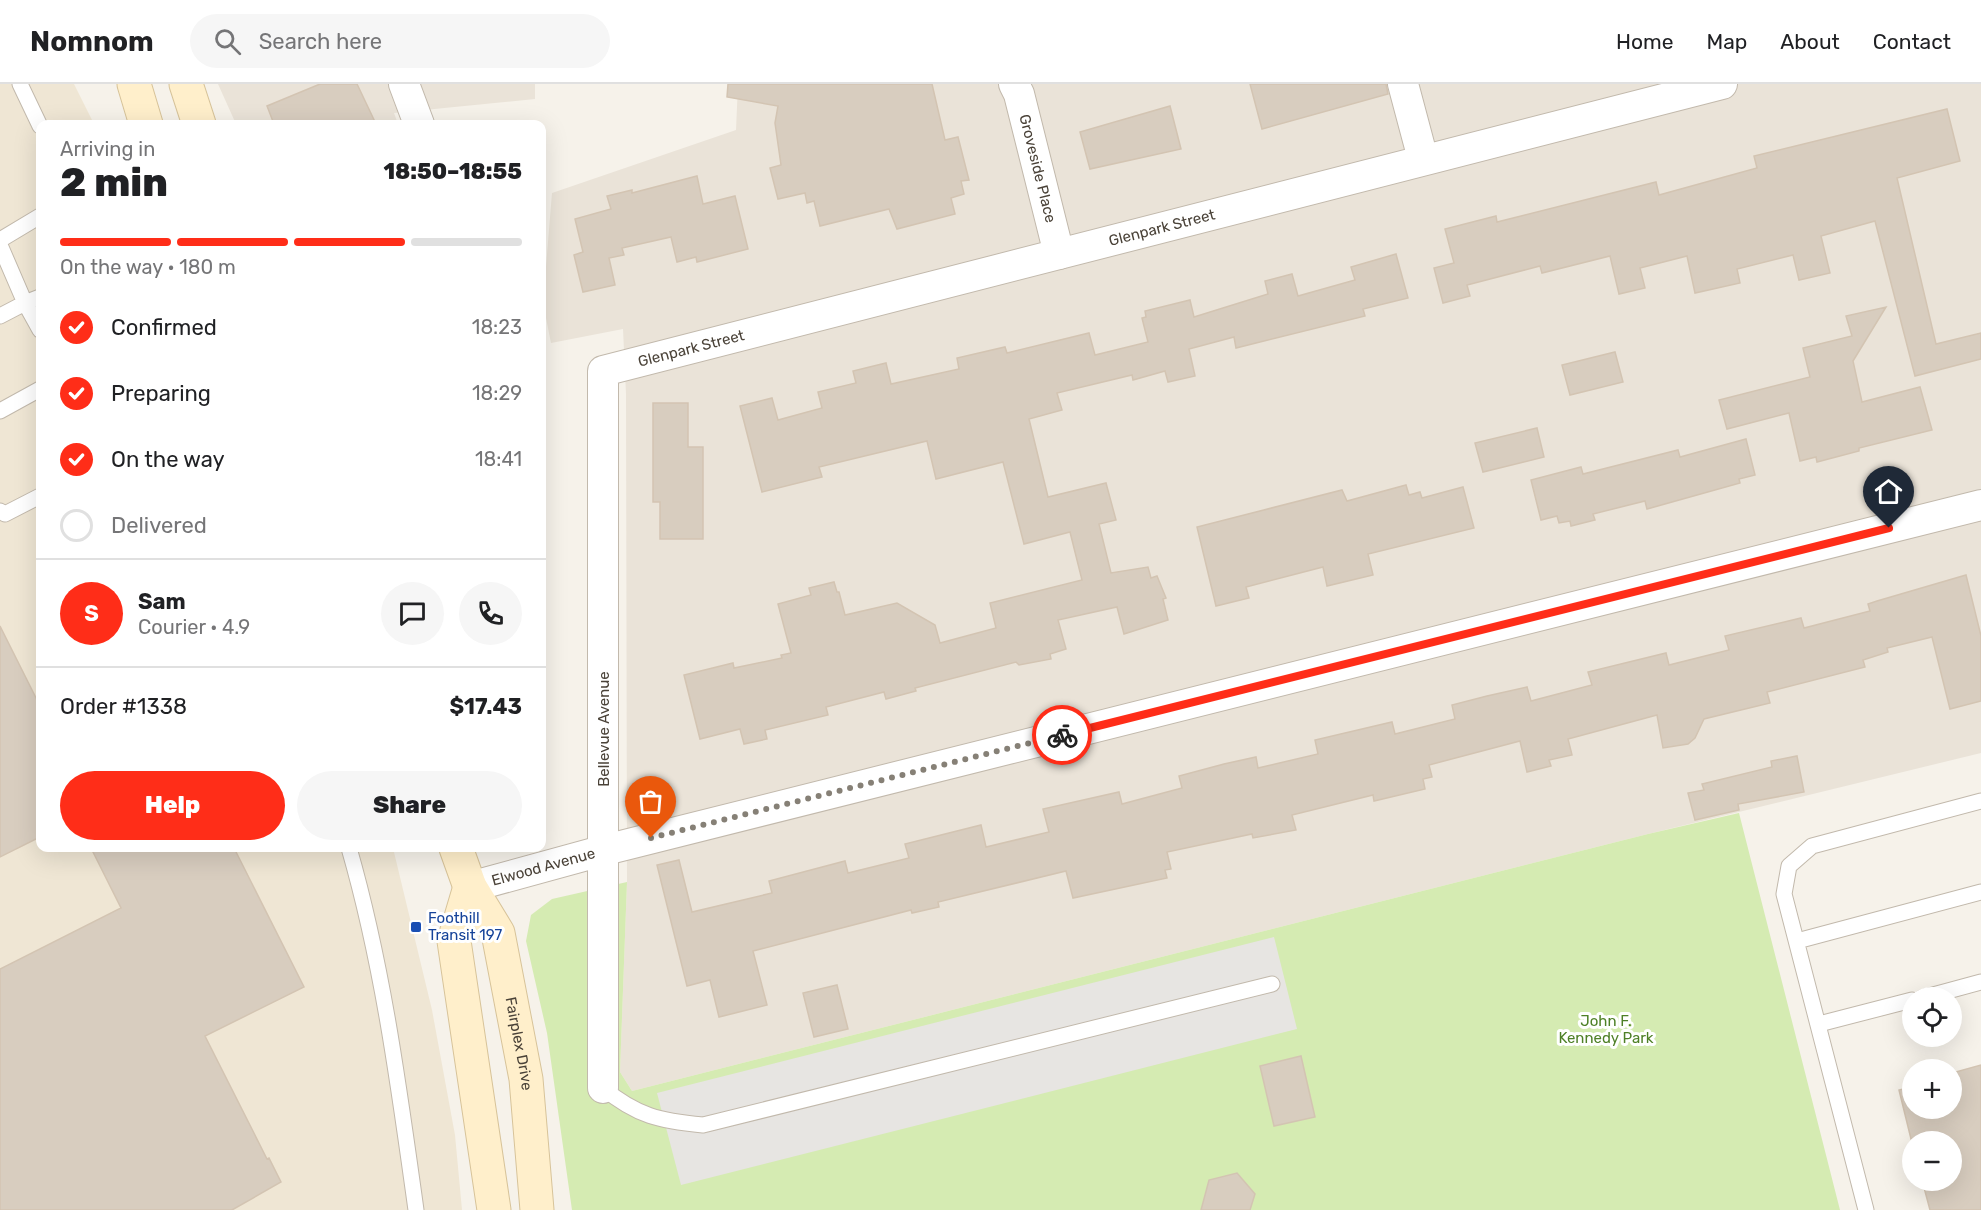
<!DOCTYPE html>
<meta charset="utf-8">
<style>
body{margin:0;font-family:Rubik,sans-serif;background:#f6f6f6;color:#202124;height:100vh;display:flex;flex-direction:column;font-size:22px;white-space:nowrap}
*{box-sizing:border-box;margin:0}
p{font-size:20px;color:#757577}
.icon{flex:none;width:33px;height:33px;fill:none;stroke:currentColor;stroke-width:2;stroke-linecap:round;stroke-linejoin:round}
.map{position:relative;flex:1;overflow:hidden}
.panel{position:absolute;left:36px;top:36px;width:510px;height:732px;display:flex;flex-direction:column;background:#fff;border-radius:12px;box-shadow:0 6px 24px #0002}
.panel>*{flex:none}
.buttons{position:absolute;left:1902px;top:903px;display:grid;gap:12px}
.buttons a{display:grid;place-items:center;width:60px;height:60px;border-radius:50%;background:#fff;box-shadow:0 6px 24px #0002;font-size:30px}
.pin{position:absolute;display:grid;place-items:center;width:51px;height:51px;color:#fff;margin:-62px -26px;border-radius:50% 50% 50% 0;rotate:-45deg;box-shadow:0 0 6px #0007}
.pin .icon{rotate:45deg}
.courier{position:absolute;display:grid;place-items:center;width:60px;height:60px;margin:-30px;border:4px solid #ff2d18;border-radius:50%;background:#fff;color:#222;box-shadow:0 2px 8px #0007}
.head em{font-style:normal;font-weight:800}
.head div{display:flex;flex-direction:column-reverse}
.head{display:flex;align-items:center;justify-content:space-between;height:102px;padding:0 24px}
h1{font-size:39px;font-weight:800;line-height:45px}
.bar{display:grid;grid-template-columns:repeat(4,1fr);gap:9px 6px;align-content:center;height:72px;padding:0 24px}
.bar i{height:8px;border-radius:4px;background:#e0e0e0}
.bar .selected{background:#ff2d18}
.bar p{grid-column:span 4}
.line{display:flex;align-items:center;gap:15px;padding:0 24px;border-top:2px solid #e0e0e0}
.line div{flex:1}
.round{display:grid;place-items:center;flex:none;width:63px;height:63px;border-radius:32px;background:#f6f6f6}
ol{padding:0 24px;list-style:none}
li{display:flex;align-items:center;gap:18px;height:66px}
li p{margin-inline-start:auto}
li .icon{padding:6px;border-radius:50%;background:#ff2d18;color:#fff;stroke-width:4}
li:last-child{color:#757577}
li i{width:33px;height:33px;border:3px solid #e0e0e0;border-radius:50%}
.primary-button{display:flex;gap:12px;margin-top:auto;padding:12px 24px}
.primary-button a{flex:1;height:69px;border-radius:36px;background:#ff2d18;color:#fff;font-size:24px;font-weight:800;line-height:69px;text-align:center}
.primary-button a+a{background:#f6f6f6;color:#202124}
header{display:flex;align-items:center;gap:36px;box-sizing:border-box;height:84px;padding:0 30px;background:#fff;border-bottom:2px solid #e0e0e0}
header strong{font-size:28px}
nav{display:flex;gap:33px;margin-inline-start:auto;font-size:21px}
.search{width:420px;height:54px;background:#f6f6f6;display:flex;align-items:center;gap:15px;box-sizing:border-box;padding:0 21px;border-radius:33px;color:#757577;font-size:22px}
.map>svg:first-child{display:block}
</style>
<header>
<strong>Nomnom</strong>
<div class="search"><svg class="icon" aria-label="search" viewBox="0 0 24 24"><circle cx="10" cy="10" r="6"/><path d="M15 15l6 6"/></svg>Search here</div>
<nav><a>Home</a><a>Map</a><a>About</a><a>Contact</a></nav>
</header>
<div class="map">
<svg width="1981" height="1126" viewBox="0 0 1981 1126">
<rect width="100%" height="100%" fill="#f6f2ea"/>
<path fill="#eae3d8" d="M218,0h317v15l-141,14 4,11h-162z
M738,0h1243v669l-333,81 -1016,257 -12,-19 7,-190 -1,-488 -3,-65 -72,14 -8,-40 9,-110 184,-63z"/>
<path fill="#efe6d4" d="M0,0h74l20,40h-54v724h353l39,162 23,125 7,75h-462z"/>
<path fill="#d5ebb2" d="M1739,729l101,397h-1268l-25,-177 -21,-92 5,-26 21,-16 75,-17 -7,190 12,19 1016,-257z"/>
<path fill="#e7e5e2" d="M1274,853l23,92 -616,156 -24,-92z"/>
<path fill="#d8cdbf" stroke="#d3c4b2" stroke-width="1.5" d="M320,0h37l19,40h-102l-7,-18z
M728,0h204l13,56 13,-3 11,43 -8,1 3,13 -13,4 4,16 -58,15 -8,-20 -69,17 -6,-25 -7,2 -2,-10 -27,6 -8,-31 11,-3 -6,-42 3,-17 -51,-9z
M1250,0h136l2,10 -126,35z
M1170,22l11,43 -91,20 -10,-37z
M1947,25l13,52 -63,17 39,166 45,-11v26l-66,17 -40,-155 -54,15 9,37 -31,7 -6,-25 -56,14 3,14 -45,10 -8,-37 -47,12 5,20 -26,6 -9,-38 -68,17 -2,-7 -73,19 3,11 -27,7 -9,-35 20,-5 -9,-34 51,-13 1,6 159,-40 3,13 98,-27 -3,-12z
M697,92l6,28 32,-8 13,53 -51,13 -1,-5 -19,5 -6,-25 -49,11 2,7 -15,3 6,27 -32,7 -9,-37 9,-3 -8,-33 36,-10 -4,-13 25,-6v3z
M1396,170l12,44 -45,11 2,7 -129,32 -2,-11 -45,12 6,27 -27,6 -3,-11 -32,9 -1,-5 -75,18 5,17 -33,9 19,78 58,-14 10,37 -17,4 12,49 37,-6 3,11 6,-2 9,22 -3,1 5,21 -44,14 -7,-27 -59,13 8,29 -16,5 1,5 -32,6 -3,-3 -101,26 1,3 -30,8 -2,-7 -58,15 2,8 -63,15 2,9 -23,5 -4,-15 -40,10 -16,-64 49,-12 1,5 48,-10 -1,-3 10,-2 -13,-49 33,-9 -2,-7 25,-6 3,10h2l6,23 52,-12 38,22 5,18 56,-15 -6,-25 92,-23 -12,-48 -46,12 -21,-82 -67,17 -9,-38 -108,26 3,10 -60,15 -22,-86 32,-8 6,22 44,-12 -4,-16 38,-9 -3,-12 33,-8 5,21 68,-15 -2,-11 48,-11 2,6 82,-20 6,22 53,-13 -6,-24 4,-1 -1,-6 45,-11 4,17 74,-23 -3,-13 27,-7 6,22 57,-16 -4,-13z
M1886,223l-33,54 9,41 58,-15 12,43 -73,18v3l-42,11 -1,-5 -16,4 -11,-48 -62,16 -8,-29 91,-23 -7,-29 49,-12 -6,-20z
M1615,268l8,30 -53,13 -8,-30z
M653,319h35v44h15v92h-43v-37h-7z
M1537,344l7,29 -61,15 -8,-29z
M1746,355l9,36 -16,4 1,4 -93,26 -2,-8 -52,13 2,6 -24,6 -1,-5 -11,2 -2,-7 -16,4 -10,-40 50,-13 2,7 95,-24 2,7z
M1406,401l3,10 11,-3 2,6 41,-11 11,41 -106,26 5,21 -46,11 -4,-19 -77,20 3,11 -33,8 -19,-79 145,-37 5,11z
M1966,491l15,61v65l-31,8 -18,-72 -45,11 1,4 -25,8 2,7 -98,25 3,11 -66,16 -9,19 -7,6 -25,4 -6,-33 -89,24 4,16 -23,5 2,6 -24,6 -7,-31 -91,24 3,12 -9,2 2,10 -51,12 -1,-6 -81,20 4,15 -43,8 -1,-4 -85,18 4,17 -6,1 2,8 -94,20 -7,-27 -128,31 1,5 -27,6 -1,-3 -158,41 14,54 -48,12 -9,-37 -23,6 -30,-121 22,-5 13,52 80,-19 -3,-12 76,-20 3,12 61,-15 -4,-14 76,-19 5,22 63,-15 -6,-23 76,-17 3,12 60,-16 -3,-12 45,-12 32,-7 2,11 60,-14 -3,-14 77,-18 3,12 60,-15 -3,-14 35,-9 40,-9 4,14 61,-16 -4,-13 78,-19 3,12 60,-15 -4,-14 76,-18 3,10 66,-17 -2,-7 9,-3z
M0,542l40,80v131l-40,20z
M1797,672l7,36 -66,12 1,6 -44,10 -7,-27 16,-3 -2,-6 70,-17 -1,-6z
M91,764h143l70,139 -99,49 62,123 2,-1 12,24 -49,28h-232v-241l121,-61z
M837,901l11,44 -34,8 -11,-44z
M1301,972l14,61 -41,9 -14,-60z
M1981,981v145h-51l-8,-30h30v-38l-40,1 -13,-53 13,-3v21h40v-35z
M1237,1089l18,21 -5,16h-49l8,-30z"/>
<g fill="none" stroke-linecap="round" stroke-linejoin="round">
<defs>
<path id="service" d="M20,0l20,42
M0,156l40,-24
M0,161l25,58 15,-6
M0,232l25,-13 15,27
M0,327l40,-22
M0,427l5,3 35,-18
M349,764c34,118 50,240 67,362
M1797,857l184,-49
M1922,914l59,-16
M1819,940l93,-24
M603,1004c34,28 57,33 100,37l569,-141
M1866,1126l-82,-316 5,-28 23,-20 169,-45"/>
<g id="minor">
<path d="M404,0l15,40"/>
<path id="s1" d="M1014,0l5,10 40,160"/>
<path d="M1403,0l20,75"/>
<path id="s2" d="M470,803l135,-37 1376,-345"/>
<path id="s3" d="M603,1004v-717l1119,-287"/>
</g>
<g id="secondary">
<path d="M134,0l12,40"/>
<path d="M186,0l13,40"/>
<path id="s4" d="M456,764l14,39 28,46 28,146 11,131"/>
<path d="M470,803l-16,54 40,269"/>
</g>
</defs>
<use href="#service" stroke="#c2b9ac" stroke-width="17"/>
<use href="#minor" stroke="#c2b9ac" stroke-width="32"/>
<use href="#secondary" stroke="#d7c399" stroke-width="35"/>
<use href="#service" stroke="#fff" stroke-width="15"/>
<use href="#minor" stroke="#fff" stroke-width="30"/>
<use href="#secondary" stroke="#ffefcb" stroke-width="33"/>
</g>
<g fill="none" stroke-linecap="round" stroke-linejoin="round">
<path stroke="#868076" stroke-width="6" stroke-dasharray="0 10.8" d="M651,754l411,-103"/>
<path stroke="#ff2d18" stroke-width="8" d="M1062,651l827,-207"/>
</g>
<rect fill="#1a4fb4" stroke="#fff" stroke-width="2" x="410" y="837" width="12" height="12" rx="3"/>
<g text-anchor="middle" stroke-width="6" stroke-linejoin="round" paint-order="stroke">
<g font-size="15" fill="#4a4238" stroke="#fff">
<text dy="5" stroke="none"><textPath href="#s1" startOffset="88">Groveside Place</textPath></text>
<text dy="5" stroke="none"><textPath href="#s3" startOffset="1294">Glenpark Street</textPath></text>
<text dy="5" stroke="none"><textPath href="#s3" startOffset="808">Glenpark Street</textPath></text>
<text transform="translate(604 645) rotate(-90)" y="5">Bellevue Avenue</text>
<text dy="5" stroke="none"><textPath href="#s2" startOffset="76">Elwood Avenue</textPath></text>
<text dy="5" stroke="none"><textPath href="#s4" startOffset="208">Fairplex Drive</textPath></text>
</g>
<g font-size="15" fill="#164399" stroke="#fff" text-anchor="start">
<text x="428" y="839">Foothill<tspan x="428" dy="17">Transit 197</tspan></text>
</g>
<g font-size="15" fill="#4e8027" stroke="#fff">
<text x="1606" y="942">John F.<tspan x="1606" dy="17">Kennedy Park</tspan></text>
</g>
</g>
</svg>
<div class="buttons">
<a><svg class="icon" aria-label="locate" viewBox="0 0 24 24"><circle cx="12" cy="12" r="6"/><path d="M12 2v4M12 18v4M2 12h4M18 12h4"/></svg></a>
<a>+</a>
<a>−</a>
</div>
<div class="pin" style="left:651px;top:754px;background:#ea580c"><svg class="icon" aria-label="bag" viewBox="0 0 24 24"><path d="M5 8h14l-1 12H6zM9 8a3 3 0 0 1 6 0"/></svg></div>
<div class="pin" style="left:1889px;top:444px;background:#1f2937"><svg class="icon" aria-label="home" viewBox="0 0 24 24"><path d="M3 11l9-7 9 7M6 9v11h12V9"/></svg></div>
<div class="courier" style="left:1062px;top:651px"><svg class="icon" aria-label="bike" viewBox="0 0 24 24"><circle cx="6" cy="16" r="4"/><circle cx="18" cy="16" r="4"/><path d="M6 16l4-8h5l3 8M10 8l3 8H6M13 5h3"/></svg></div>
<section class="panel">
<div class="head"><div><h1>2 min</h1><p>Arriving in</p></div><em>18:50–18:55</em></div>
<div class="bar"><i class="selected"></i><i class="selected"></i><i class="selected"></i><i></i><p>On the way · 180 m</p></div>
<ol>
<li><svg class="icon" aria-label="check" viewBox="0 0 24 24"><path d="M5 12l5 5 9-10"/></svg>Confirmed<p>18:23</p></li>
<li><svg class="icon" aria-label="check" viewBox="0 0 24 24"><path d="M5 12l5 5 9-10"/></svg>Preparing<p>18:29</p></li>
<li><svg class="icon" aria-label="check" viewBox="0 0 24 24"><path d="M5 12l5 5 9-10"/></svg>On the way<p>18:41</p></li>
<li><i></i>Delivered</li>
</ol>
<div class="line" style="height:108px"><b class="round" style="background:#ff2d18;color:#fff">S</b><div><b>Sam</b><p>Courier · 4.9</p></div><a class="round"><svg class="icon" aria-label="chat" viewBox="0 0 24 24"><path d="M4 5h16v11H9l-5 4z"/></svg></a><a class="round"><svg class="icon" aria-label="phone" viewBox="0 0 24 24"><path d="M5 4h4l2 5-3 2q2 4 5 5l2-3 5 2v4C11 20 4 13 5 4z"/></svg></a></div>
<div class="line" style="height:78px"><div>Order #1338</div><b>$17.43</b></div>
<div class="primary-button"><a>Help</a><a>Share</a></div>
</section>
</div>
